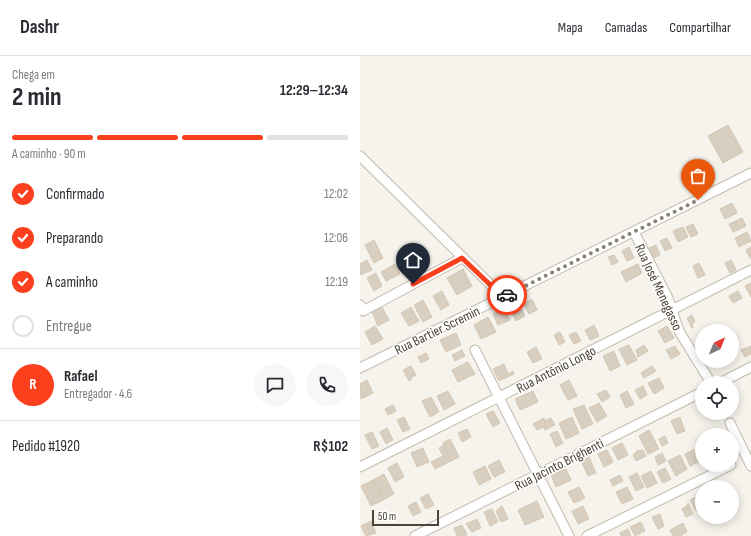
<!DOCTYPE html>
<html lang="pt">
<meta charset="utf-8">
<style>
body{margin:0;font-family:"Sofia Sans Condensed",sans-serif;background:#f7f7f7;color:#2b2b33;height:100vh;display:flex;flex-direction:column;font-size:15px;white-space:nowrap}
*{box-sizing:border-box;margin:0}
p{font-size:13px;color:#7c7c81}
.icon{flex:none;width:22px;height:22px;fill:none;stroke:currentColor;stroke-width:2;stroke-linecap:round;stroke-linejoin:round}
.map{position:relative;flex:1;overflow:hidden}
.details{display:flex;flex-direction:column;background:#fff;width:360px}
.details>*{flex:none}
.needle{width:26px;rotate:43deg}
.tools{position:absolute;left:335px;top:268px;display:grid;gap:8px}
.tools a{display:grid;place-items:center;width:44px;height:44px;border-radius:50%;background:#fff;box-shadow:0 2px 10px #0003;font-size:20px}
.scale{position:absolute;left:12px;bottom:10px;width:67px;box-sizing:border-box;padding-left:4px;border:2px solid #4b4439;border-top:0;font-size:11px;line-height:14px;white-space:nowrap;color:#4b4439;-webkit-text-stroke:3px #fff;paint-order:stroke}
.pin{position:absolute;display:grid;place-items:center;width:34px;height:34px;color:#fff;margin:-41px -17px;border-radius:50% 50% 50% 0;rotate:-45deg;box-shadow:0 0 4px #0007}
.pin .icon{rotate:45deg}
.courier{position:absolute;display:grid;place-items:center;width:40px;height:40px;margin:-20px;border:3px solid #fc3f1d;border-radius:50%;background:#fff;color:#222;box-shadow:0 1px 5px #0007}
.overview em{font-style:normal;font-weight:700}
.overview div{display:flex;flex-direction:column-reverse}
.overview{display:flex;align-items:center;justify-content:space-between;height:68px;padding:0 12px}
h1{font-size:26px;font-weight:700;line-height:30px}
.bar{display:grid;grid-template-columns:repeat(4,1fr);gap:6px 4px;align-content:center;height:48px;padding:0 12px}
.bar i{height:5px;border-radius:3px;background:#e1e1e2}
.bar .active{background:#fc3f1d}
.bar p{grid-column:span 4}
.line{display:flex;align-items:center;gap:10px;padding:0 12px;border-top:1px solid #e1e1e2}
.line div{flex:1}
.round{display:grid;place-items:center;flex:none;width:42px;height:42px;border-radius:21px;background:#f7f7f7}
ol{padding:0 12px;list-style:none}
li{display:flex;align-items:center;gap:12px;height:44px}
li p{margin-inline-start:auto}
li .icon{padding:4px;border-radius:50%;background:#fc3f1d;color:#fff;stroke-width:4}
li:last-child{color:#7c7c81}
li i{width:22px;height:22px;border:2px solid #e1e1e2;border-radius:50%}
header{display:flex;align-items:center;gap:24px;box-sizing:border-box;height:56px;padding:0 20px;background:#fff;border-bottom:1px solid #e1e1e2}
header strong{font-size:19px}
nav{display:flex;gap:22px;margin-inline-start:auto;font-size:14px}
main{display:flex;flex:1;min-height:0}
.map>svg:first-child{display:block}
</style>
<header>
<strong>Dashr</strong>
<nav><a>Mapa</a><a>Camadas</a><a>Compartilhar</a></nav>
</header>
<main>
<section class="details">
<div class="overview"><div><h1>2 min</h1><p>Chega em</p></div><em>12:29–12:34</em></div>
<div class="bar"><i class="active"></i><i class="active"></i><i class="active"></i><i></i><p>A caminho · 90 m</p></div>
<ol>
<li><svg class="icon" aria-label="check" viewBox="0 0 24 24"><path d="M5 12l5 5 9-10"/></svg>Confirmado<p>12:02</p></li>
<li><svg class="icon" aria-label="check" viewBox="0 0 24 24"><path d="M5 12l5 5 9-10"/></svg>Preparando<p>12:06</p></li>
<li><svg class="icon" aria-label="check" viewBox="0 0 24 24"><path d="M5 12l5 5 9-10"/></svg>A caminho<p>12:19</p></li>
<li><i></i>Entregue</li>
</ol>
<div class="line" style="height:72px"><b class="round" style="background:#fc3f1d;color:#fff">R</b><div><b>Rafael</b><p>Entregador · 4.6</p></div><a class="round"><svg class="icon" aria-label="chat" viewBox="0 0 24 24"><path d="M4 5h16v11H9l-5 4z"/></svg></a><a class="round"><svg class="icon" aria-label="phone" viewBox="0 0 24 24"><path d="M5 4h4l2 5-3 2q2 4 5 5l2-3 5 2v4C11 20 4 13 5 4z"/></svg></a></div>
<div class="line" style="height:52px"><div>Pedido #1920</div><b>R$102</b></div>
</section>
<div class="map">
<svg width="391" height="480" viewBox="0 0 391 480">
<rect width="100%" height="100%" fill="#f6f3ec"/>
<path fill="#d8cfc1" stroke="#d3c7b4" d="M368,69l15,27 -20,11 -15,-27z
M372,147l5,10 -12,6 -5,-10z
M382,162l4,8 -13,6 -4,-8z
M333,168l5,10 -7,3 -5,-10z
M323,171l5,10 -10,5 -5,-11z
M387,176l4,9 -12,6 -4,-9z
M307,182l5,10 -7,3 -5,-10z
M14,184l9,18 -9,5 -9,-18z
M296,189l4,10 -6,3 -5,-10z
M269,191l5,11 -7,3 -5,-10z
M391,191v11h-1l-4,-8z
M254,199l4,7 -6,3 -4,-8z
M7,204l5,10 -12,5v-11z
M371,204l5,10 -6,3 -5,-10z
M339,207l6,12 -7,3 -5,-12z
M35,208l5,10 -14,7 -5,-9z
M278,208l4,9 -16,9 -5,-10z
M103,213l9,17 -15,9 -10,-17z
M16,217l6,13 -8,5 -7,-13z
M391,227v14l-6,-11z
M82,235l7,14 -8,5 -8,-14z
M378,235l4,7 -9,5 -4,-7z
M172,243l5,11 -8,4 -5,-10z
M63,244l9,17 -9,5 -9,-17z
M158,247l7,13 -9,5 -6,-13z
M22,251l7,13 -11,6 -6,-14z
M51,251l8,14 -10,5 -8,-13z
M144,253l6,11 -12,5 -5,-11z
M332,259l3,7 -3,2 1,4h-1l-5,-10z
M128,261l8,15 -15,7 -7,-14z
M234,269l5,11 -9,4 -5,-10z
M15,270l8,13 -11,6 -7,-13z
M307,270l7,12 -9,5 -7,-12z
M200,276l5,10 -6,3 -5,-10z
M216,276l5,9 -7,3 -5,-9z
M96,277l5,12 -15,7 -6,-12z
M342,287v7l-3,1 -3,-5z
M269,289l8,15 -10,5 -8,-16z
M284,289l4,6 -10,6 -2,-7z
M315,290l5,8 -9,5 -5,-9z
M391,290v8l-6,3 -4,-7z
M176,291l6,12 -9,4 -6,-11z
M102,294l3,6 -10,5 -3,-6z
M254,295l6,15 -10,5 -7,-15z
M66,297l3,6 -8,4 -3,-6z
M108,306l7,12 -17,8 -6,-12z
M144,308l4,10 5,-3 1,3 -15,7 -6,-12z
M51,310l5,9 -5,2 1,2 -3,2 -6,-11z
M292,310l4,5 -12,7 -3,-5z
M299,322l5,10 -10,6 -6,-11z
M7,324l6,13 -12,6 -1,-15z
M209,324l8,16 -9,4 -8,-15z
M283,330l4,9 -7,4 -5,-9z
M246,334l4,7 -8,5 -5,-8z
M88,335l7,13 -11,6 -7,-14z
M173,335l5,11 -18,8 -5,-11z
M267,335l7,13 -8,4 -6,-13z
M71,341l8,15 -9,5 -8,-16z
M239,347l8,13 -10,6 -8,-14z
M33,349l3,6 -8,4 -3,-6z
M224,349l9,19 -11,5 -9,-20z
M133,355l7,12 -7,4 -7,-13z
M44,361l6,12 -7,3 -6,-12z
M212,361l7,16 -13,6 -7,-16z
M320,361l5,14 -8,3 -6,-13z
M184,362l1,3 6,-3 4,7 -10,5 -1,-3 -7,3 -4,-6z
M27,372l6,12 -7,4 -6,-12z
M107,373l4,8 -9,5 -4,-9z
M289,374l10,19 -11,5 -9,-18z
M197,375l6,12 -7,4 -6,-13z
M12,376l7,14 -7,3 -7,-14z
M305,380l3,7 -6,3 -3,-7z
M90,383l9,18 -8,4 -8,-18z
M262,387l6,12 -10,5 -6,-12z
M84,389l7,16 -16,8 -4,-7 12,-6 -4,-8z
M63,392l6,14 -12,5 -6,-14z
M336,393l5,12 -11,5 -5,-12z
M247,394l6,12 -9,5 -6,-13z
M278,394l1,1 4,-1 3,6 -10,5 -3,-6z
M302,397l4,8 -8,4 -3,-8z
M320,399l7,14 -11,7 -8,-15z
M229,401l7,16 -8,3 -7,-15z
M139,404l6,12 -11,5 -6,-11z
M37,407l7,14 -9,5 -7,-14z
M125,410l6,13 -12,6 -6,-13z
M305,412l6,11 -8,4 -6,-11z
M206,413l5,11 -15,7 -5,-12z
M291,415l6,12 -10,5 -6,-12z
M277,417l7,14 -8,4 -7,-14z
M24,418l10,20 -11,6 -10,-20z
M260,419l3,6 -10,5 -3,-6z
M13,424l10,20 -12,6 -10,-20z
M219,431l6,11 -11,5 -6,-11z
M267,431l6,12 -11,5 -6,-12z
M68,438l6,11 -8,4 -6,-11z
M342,438v14l-6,3 -6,-11z
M177,445l7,16 -19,8 -7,-15z
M56,446l5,10 -8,4 -5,-10z
M328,447l5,11 -7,3 -4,-8 5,-3z
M142,450l6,13 -7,3 -5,-11z
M223,450l6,13 -11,5 -6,-13z
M132,453l6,13 -8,4 -6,-14z
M300,458l4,12 -6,3 -6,-12z
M117,463l4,9 -9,4 -6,-8z
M11,465l5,12 -10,3 -5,-10z
M281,466l4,9 -10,5 -5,-9z
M323,467l4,9 -7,4h-7l-3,-6z
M102,469l5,10 -10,1 -3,-8z
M268,473l3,7h-10l-1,-3z"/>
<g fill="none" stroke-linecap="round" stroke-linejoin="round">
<defs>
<path id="street" d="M0,100l143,141
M274,176l34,66 11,33 32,52
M0,249l3,6 99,-53
M115,294l94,186
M0,312l391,-195
M360,327l31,-16
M370,367l21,43
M0,411l391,-197
M55,480l287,-144
M227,480l144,-71"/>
</defs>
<use href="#street" stroke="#c2bbae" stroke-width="11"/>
<use href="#street" stroke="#fff" stroke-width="9"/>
</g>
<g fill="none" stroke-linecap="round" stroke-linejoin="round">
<path stroke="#878178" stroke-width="4" stroke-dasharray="0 7.2" d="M147,239l191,-95"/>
<path stroke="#fc3f1d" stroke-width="5" d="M53,228l49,-26 41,39 4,-2"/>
</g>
<g text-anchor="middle" stroke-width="3" stroke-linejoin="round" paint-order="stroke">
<g font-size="14" fill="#4b4439" stroke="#fff">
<text transform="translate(299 231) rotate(65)" y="5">Rua José Menegasso</text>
<text transform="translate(77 274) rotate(-26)" y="5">Rua Bartier Scremin</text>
<text transform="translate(196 313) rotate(-27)" y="5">Rua Antônio Longo</text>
<text transform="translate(199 408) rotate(-27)" y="5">Rua Jacinto Brighenti</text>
</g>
</g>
</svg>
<div class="tools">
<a><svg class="needle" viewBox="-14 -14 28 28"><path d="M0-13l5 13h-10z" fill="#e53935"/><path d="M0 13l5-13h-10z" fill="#7c7c81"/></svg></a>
<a><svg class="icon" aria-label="locate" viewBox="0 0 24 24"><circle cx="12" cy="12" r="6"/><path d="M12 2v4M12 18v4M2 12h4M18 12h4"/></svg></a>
<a>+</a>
<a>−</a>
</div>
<div class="scale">50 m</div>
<div class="pin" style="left:338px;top:144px;background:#ea580c"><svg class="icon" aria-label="bag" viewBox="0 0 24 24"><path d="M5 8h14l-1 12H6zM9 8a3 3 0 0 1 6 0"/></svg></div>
<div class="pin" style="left:53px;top:228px;background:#1f2937"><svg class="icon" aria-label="home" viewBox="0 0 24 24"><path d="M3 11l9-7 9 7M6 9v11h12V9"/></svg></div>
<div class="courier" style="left:147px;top:239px"><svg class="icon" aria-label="car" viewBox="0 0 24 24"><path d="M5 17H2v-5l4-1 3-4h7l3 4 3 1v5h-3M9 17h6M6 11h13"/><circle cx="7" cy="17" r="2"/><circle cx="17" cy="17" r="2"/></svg></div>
</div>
</main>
